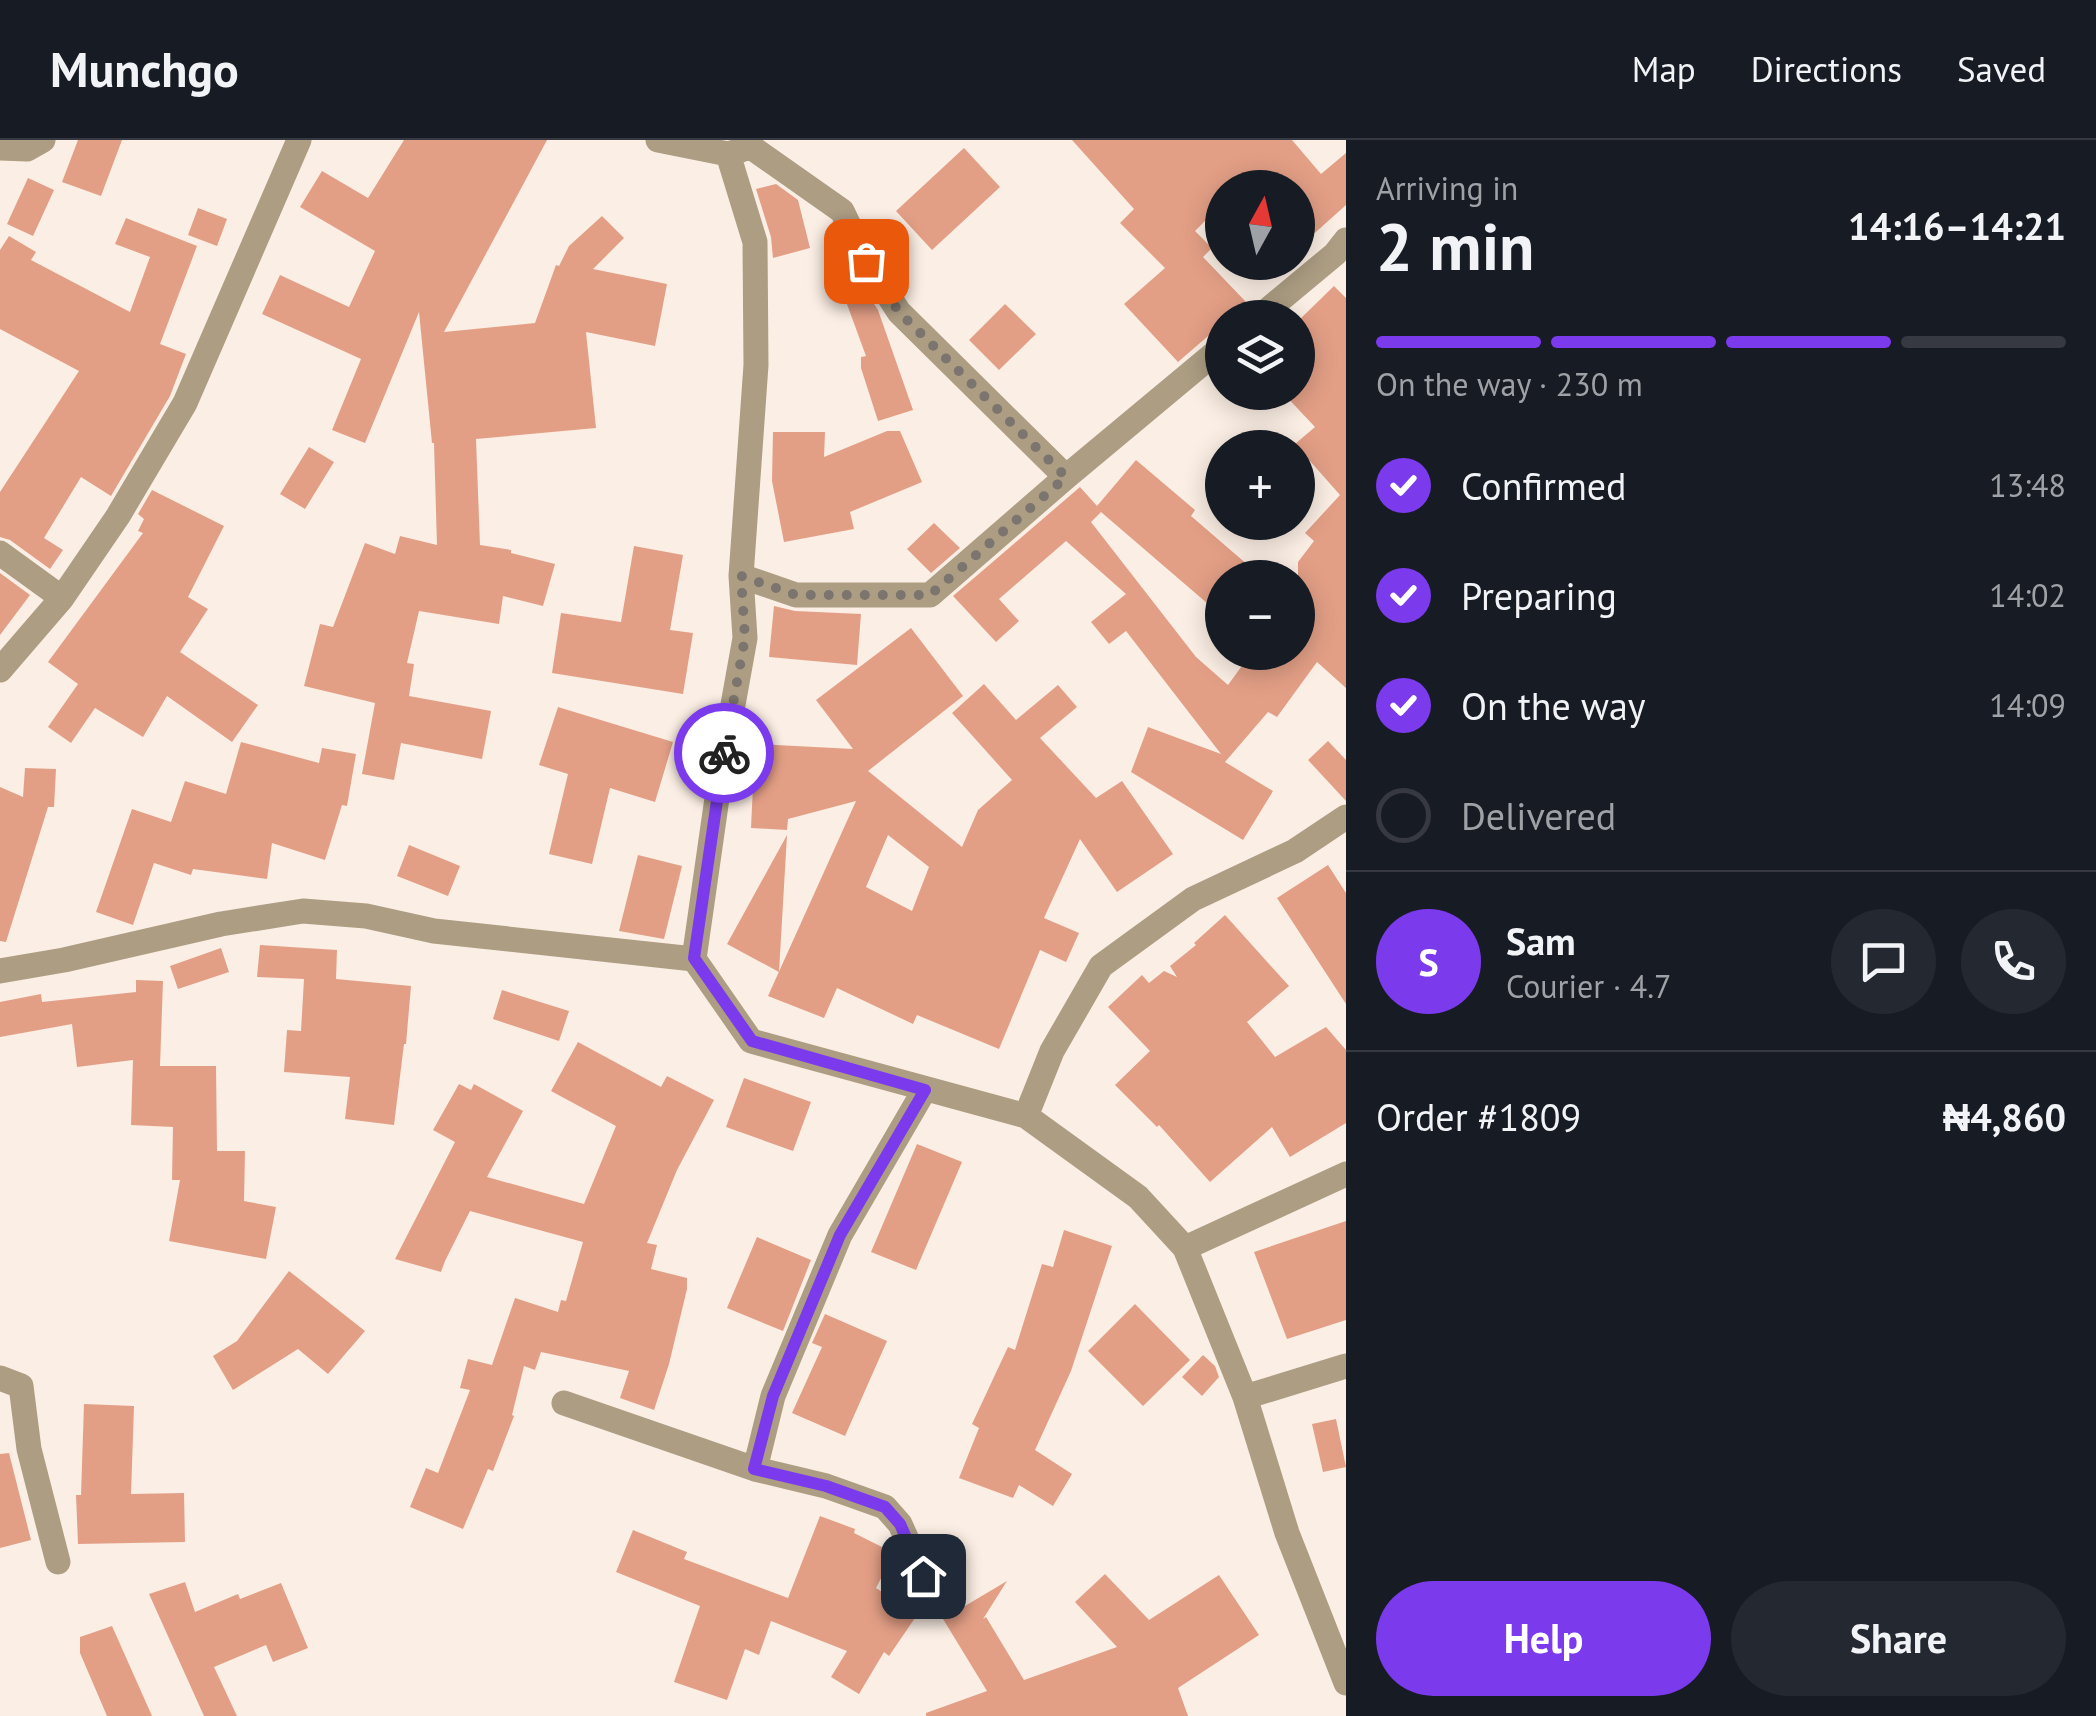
<!DOCTYPE html>
<meta charset="utf-8">
<style>
body{margin:0;font-family:"PT Sans",sans-serif;background:#242831;color:#f1f3f6;height:100vh;display:flex;flex-direction:column;font-size:38px;white-space:nowrap}
*{box-sizing:border-box;margin:0}
p{font-size:32px;color:#9ea1a6}
.icon{flex:none;width:55px;height:55px;fill:none;stroke:currentColor;stroke-width:2;stroke-linecap:round;stroke-linejoin:round}
.map{position:relative;flex:1;overflow:hidden}
.drawer{display:flex;flex-direction:column;background:#171b24;width:750px}
.drawer>*{flex:none}
.needle{width:65px;rotate:8deg}
.fabs{position:absolute;left:1205px;top:30px;display:grid;gap:20px}
.fabs a{display:grid;place-items:center;width:110px;height:110px;border-radius:50%;background:#171b24;box-shadow:0 5px 25px #0003;font-size:50px}
.pin{position:absolute;display:grid;place-items:center;width:85px;height:85px;color:#fff;margin:-42px;border-radius:20px;box-shadow:0 5px 15px #0006}
.courier{position:absolute;display:grid;place-items:center;width:100px;height:100px;margin:-50px;border:8px solid #7c3aed;border-radius:50%;background:#fff;color:#222;box-shadow:0 2px 12px #0007}
.headline em{font-style:normal;font-weight:700}
.headline div{display:flex;flex-direction:column-reverse}
.headline{display:flex;align-items:center;justify-content:space-between;height:170px;padding:0 30px}
h1{font-size:65px;font-weight:700;line-height:75px}
.bar{display:grid;grid-template-columns:repeat(4,1fr);gap:15px 10px;align-content:center;height:120px;padding:0 30px}
.bar i{height:12px;border-radius:8px;background:#363941}
.bar .selected{background:#7c3aed}
.bar p{grid-column:span 4}
.line{display:flex;align-items:center;gap:25px;padding:0 30px;border-top:2px solid #363941}
.line div{flex:1}
.round{display:grid;place-items:center;flex:none;width:105px;height:105px;border-radius:52px;background:#242831}
ol{padding:0 30px;list-style:none}
li{display:flex;align-items:center;gap:30px;height:110px}
li p{margin-inline-start:auto}
li .icon{padding:10px;border-radius:50%;background:#7c3aed;color:#fff;stroke-width:4}
li:last-child{color:#9ea1a6}
li i{width:55px;height:55px;border:5px solid #363941;border-radius:50%}
.button{display:flex;gap:20px;margin-top:auto;padding:20px 30px}
.button a{flex:1;height:115px;border-radius:60px;background:#7c3aed;color:#fff;font-size:40px;font-weight:700;line-height:115px;text-align:center}
.button a+a{background:#242831;color:#f1f3f6}
header{display:flex;align-items:center;gap:60px;box-sizing:border-box;height:140px;padding:0 50px;background:#171b24;border-bottom:2px solid #363941}
header strong{font-size:48px}
nav{display:flex;gap:55px;margin-inline-start:auto;font-size:35px}
main{display:flex;flex:1;min-height:0}
.map>svg:first-child{display:block}
</style>
<header>
<strong>Munchgo</strong>
<nav><a>Map</a><a>Directions</a><a>Saved</a></nav>
</header>
<main>
<div class="map">
<svg width="1346" height="1576" viewBox="0 0 1346 1576">
<rect width="100%" height="100%" fill="#fbeee4"/>
<path fill="#e39f86" fill-rule="evenodd" d="M78,0h44l-21,56 -39,-14z
M404,0h143l-103,192 91,-9 21,-58 3,1 10,-20 33,-30 22,22 -31,31 74,15 -12,62 -69,-14 10,96 -120,11 4,106 31,5v3l44,11 -12,42 -40,-10 -4,28 -80,-13 -12,52 7,1 -5,32 82,15 -9,48 -81,-16 -7,37 -32,-6 13,-71 -71,-17 16,-62 13,3 32,-84 30,11 5,-18 37,9 -3,-102h-2l-13,-131 -54,131 -33,-13 29,-71 -99,-45 18,-39 69,32 26,-56 -75,-44 22,-36 46,27z
M1072,0h220l29,34 25,-21v52l-48,43v-60h-76v16l-27,27 17,17 -9,9 43,45 -16,16h-8v6l-44,38 -54,-58 41,-36 -45,-45 14,-14z
M964,8l36,39 -68,63 -36,-39z
M28,38l26,12 -21,46 -26,-12z
M776,44l22,16 12,48 -37,10 -2,-21 -15,-48z
M198,68l29,11 -10,27 -29,-11z
M126,78l71,28 -37,98 26,10 -16,42 -59,100 -30,-19 -37,61 19,12 -13,19 -40,-29 -10,-3v-45l79,-121 -79,-42v-79l9,-14 27,16 -5,8 99,52 20,-55 -35,-13z
M839,102l13,28 26,40 35,100 -35,11 -17,-53v-11l5,-1 -40,-109z
M1334,146l12,12v390l-29,-26 -40,55 -9,-5 -43,50 48,29 -30,49 -112,-68 17,-45 73,27 -95,-123 -17,13 -18,-22 35,-28 -60,-53 -67,58 20,22 -23,21 -43,-46 127,-109 17,19 39,-46 59,50 -4,6 72,62h-41v38l-121,-104 -10,10 105,135 32,28 24,-33h46v-90l16,-21 -9,-8 35,-38 -45,-51 20,-17 -33,-35h16v-71z
M1005,164l31,30 -37,36 -30,-30z
M887,291h13l22,51 -72,30 4,17 -70,13 -12,-61 1,-49h52l-1,25z
M309,307l25,15 -29,47 -25,-15z
M152,350l72,36 -36,71 20,12 -28,43 78,53 -26,37 -65,-46 -24,41 -48,-29 -24,35 -23,-16 30,-43 -30,-22 95,-129 -5,-2 6,-12 -6,-5z
M934,383l26,25 -29,25 -24,-24z
M634,406l49,9 -13,75 23,3 -10,61 -131,-21 9,-60 60,9z
M0,433l30,22 -30,40z
M774,466l21,5 66,3 -4,51 -88,-8z
M911,488l52,68 -95,75 94,76 16,-37 34,-30 -60,-67 32,-29 32,36 42,-35 19,22 -37,31 56,60 26,-17 51,73 -56,38 -37,-53 -36,79 35,15 -13,29 -26,-12 -41,99 -82,-34 -4,9 -76,-36 -13,30 -56,-22 88,-195 -68,18 -1,11 -36,-2 4,-84 98,5 -37,-49zM888,695l41,32 -17,44 -46,-24z
M558,567l115,35 -18,60 -45,-14 -18,76 -43,-10 19,-80 -29,-9z
M1328,601l18,19v41l-38,-41z
M241,602l78,21 3,-15 34,6 -9,52 -5,-1 -17,55 -53,-17 -5,36 -74,-10 -2,6 -37,-12 -21,62 -37,-13 36,-103 39,13 14,-41 41,13z
M25,628l31,1 -2,38h-6l-42,135 -6,-1v-154l23,10z
M787,695l-8,137 -52,-28z
M409,705l51,21 -12,30 -51,-20z
M638,715l44,11 -18,73 -45,-8z
M1328,725l18,28v111l-69,-106z
M1225,775l64,71 -42,36 28,35 51,-30 20,23v73l-56,34 -18,-30 -62,55 -51,-57 -2,2 -42,-42 35,-34 -42,-44 34,-32 7,8 15,-12 13,6 -7,-11 26,-21 -2,-2z
M260,805l77,5 -1,29 75,7 -5,58h-2l-10,81 -49,-6 5,-42 -66,-5 3,-42 14,1 3,-52 -47,-2z
M221,808l8,24 -51,17 -8,-23z
M136,840l27,1 -3,85h56l1,85h28l-1,50 32,6 -10,52 -97,-18 11,-61h-8l1,-53 -42,-2 2,-65 -56,7 -5,-43 -72,13v-35l41,-8 1,8 94,-10z
M502,850l67,21 -10,30 -66,-22z
M578,902l83,45 6,-11 47,24 -37,70 -30,73 10,2 -6,24 36,9v11l-18,75 -15,46 -34,-12 9,-27 -88,-19 -6,18 -11,-4 -12,49 2,1 -21,55 -5,-2 -25,60 -53,-22 16,-39 12,5 32,-83 -10,-2 8,-29 24,6 23,-67 43,14 3,-12 5,1 17,-59 -113,-31 -25,50 -4,11 -46,-13 60,-117 -22,-12 26,-46 12,6 3,-6 49,27 -36,66 97,27 32,-78 -65,-35z
M744,938l67,24 -18,49 -67,-24z
M917,1004l45,18 -46,108 -45,-18z
M1346,1081v99l-59,19 -33,-87z
M1064,1090l48,16 -41,125 -36,79 37,24 -19,32 -34,-21 -6,13 -54,-20 20,-50 -7,-4 36,-77 7,3 27,-86 11,3z
M757,1097l54,23 -28,71 -56,-23z
M289,1131l76,60 -37,43 -30,-25 -65,41 -20,-34 24,-15z
M1135,1164l55,56 -47,46 -55,-55z
M825,1174l62,27 -42,95 -53,-23 30,-66 -10,-4z
M1203,1215l12,11 4,11 -17,19 -20,-19z
M84,1264l50,2 -3,88 53,-1 1,49 -107,2 -2,-49h5z
M1336,1279l10,48 -23,5 -11,-48z
M9,1313l22,87 -31,8v-94z
M820,1376l35,13 -1,4 40,20 -18,35 41,27 -28,41 -5,-4 -25,42 -28,-17 16,-26 -76,-30 -12,34 -14,-6 -18,51 -53,-18 26,-76 -84,-34 17,-42 54,22 -3,7 104,39z
M1105,1434l44,46 70,-45 40,60 -81,53 10,28h-262v-3l61,-22 -44,-72 64,-38 -24,38 3,-2 38,63 93,-33 -42,-45z
M185,1442l10,30 43,-18 2,5 41,-16 27,65 -35,14 -7,-17 -52,22 23,49h-33l-55,-122z
M112,1486l40,90h-45l-27,-63v-16z"/>
<g fill="none" stroke-linecap="round" stroke-linejoin="round">
<path stroke="#ac9d83" stroke-width="25" d="M658,0l70,14 13,-4
M751,7l91,64 24,50 33,51 167,165
M0,8l27,1 16,-9
M1258,178l77,-64 11,-14
M0,413l62,45
M741,436l55,19h134l136,-118 156,-130
M0,530l62,-72 56,-82 67,-113 114,-263
M694,819l26,-182 25,-139 -4,-62 15,-211 -1,-123 -27,-88
M0,831l64,-11 157,-36 82,-13 63,5 68,15 260,28 57,82 275,75 112,81 47,51 60,149 42,136 59,150
M1026,976l26,-65 49,-85 92,-67 102,-48 51,-34
M1185,1108l161,-74
M0,1238l21,8 8,63 29,113
M1245,1257l101,-31
M564,1263l191,66 71,17 59,21 15,17 23,52
M755,1329l18,-73 67,-161 85,-146"/>
</g>
<g fill="none" stroke-linecap="round" stroke-linejoin="round">
<path stroke="#7c746e" stroke-width="10" stroke-dasharray="0 18" d="M724,613l21,-115 -4,-62 55,19h134l136,-118 -167,-165 -33,-51"/>
<path stroke="#7c3aed" stroke-width="12" d="M724,613l-30,205 58,83 173,49 -85,145 -67,161 -19,73 72,17 59,21 15,17 23,52"/>
</g>
</svg>
<div class="fabs">
<a><svg class="needle" viewBox="-14 -14 28 28"><path d="M0-13l5 13h-10z" fill="#e53935"/><path d="M0 13l5-13h-10z" fill="#9ea1a6"/></svg></a>
<a><svg class="icon" aria-label="layers" viewBox="0 0 24 24"><path d="M12 4l9 5-9 5-9-5zM3 14l9 5 9-5"/></svg></a>
<a>+</a>
<a>−</a>
</div>
<div class="pin" style="left:866px;top:121px;background:#ea580c"><svg class="icon" aria-label="bag" viewBox="0 0 24 24"><path d="M5 8h14l-1 12H6zM9 8a3 3 0 0 1 6 0"/></svg></div>
<div class="pin" style="left:923px;top:1436px;background:#1f2937"><svg class="icon" aria-label="home" viewBox="0 0 24 24"><path d="M3 11l9-7 9 7M6 9v11h12V9"/></svg></div>
<div class="courier" style="left:724px;top:613px"><svg class="icon" aria-label="bike" viewBox="0 0 24 24"><circle cx="6" cy="16" r="4"/><circle cx="18" cy="16" r="4"/><path d="M6 16l4-8h5l3 8M10 8l3 8H6M13 5h3"/></svg></div>
</div>
<section class="drawer">
<div class="headline"><div><h1>2 min</h1><p>Arriving in</p></div><em>14:16–14:21</em></div>
<div class="bar"><i class="selected"></i><i class="selected"></i><i class="selected"></i><i></i><p>On the way · 230 m</p></div>
<ol>
<li><svg class="icon" aria-label="check" viewBox="0 0 24 24"><path d="M5 12l5 5 9-10"/></svg>Confirmed<p>13:48</p></li>
<li><svg class="icon" aria-label="check" viewBox="0 0 24 24"><path d="M5 12l5 5 9-10"/></svg>Preparing<p>14:02</p></li>
<li><svg class="icon" aria-label="check" viewBox="0 0 24 24"><path d="M5 12l5 5 9-10"/></svg>On the way<p>14:09</p></li>
<li><i></i>Delivered</li>
</ol>
<div class="line" style="height:180px"><b class="round" style="background:#7c3aed;color:#fff">S</b><div><b>Sam</b><p>Courier · 4.7</p></div><a class="round"><svg class="icon" aria-label="chat" viewBox="0 0 24 24"><path d="M4 5h16v11H9l-5 4z"/></svg></a><a class="round"><svg class="icon" aria-label="phone" viewBox="0 0 24 24"><path d="M5 4h4l2 5-3 2q2 4 5 5l2-3 5 2v4C11 20 4 13 5 4z"/></svg></a></div>
<div class="line" style="height:130px"><div>Order #1809</div><b>₦4,860</b></div>
<div class="button"><a>Help</a><a>Share</a></div>
</section>
</main>
